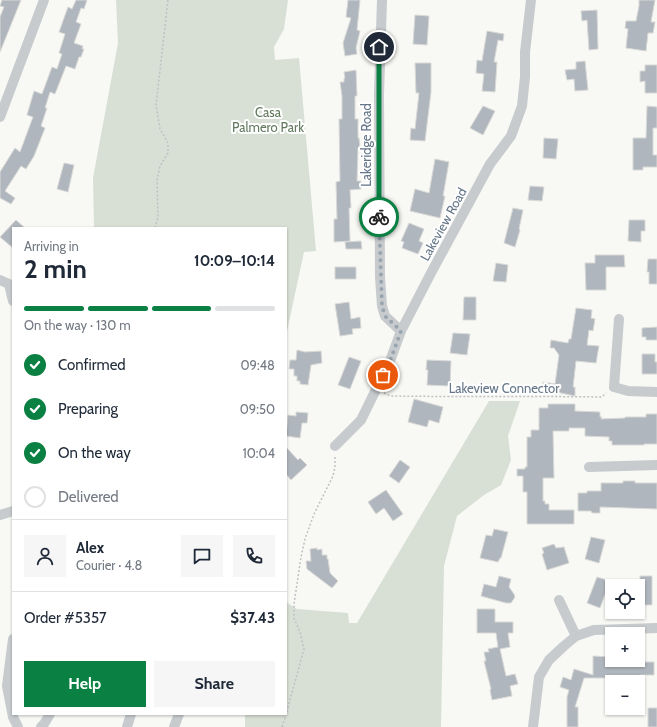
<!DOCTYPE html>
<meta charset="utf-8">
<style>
body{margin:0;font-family:Cabin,sans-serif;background:#f6f6f7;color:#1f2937;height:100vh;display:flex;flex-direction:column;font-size:15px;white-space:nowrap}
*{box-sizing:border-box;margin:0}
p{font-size:13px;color:#747a83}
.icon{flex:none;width:22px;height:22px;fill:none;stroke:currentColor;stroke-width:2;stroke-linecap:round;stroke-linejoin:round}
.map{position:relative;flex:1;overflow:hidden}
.drawer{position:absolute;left:12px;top:227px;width:275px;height:488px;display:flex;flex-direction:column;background:#fff;border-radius:0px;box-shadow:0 1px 3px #0004}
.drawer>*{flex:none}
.tools{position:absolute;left:605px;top:579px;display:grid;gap:8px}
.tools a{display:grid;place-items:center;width:40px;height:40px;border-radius:0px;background:#fff;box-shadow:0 1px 3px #0004;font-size:20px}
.pin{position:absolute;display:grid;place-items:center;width:34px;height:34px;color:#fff;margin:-17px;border:2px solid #fff;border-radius:50%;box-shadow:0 1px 4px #0007}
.courier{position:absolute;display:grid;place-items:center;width:40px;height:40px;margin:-20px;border:3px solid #0b8043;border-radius:50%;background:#fff;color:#222;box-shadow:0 1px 5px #0007}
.head em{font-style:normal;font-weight:800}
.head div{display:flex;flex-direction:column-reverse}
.head{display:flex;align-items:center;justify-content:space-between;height:68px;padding:0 12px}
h1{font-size:26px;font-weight:800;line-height:30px}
.bar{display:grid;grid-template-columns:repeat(4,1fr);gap:6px 4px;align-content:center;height:48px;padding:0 12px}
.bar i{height:5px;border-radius:3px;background:#e0e1e3}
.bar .selected{background:#0b8043}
.bar p{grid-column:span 4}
.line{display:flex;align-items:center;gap:10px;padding:0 12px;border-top:1px solid #e0e1e3}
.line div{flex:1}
.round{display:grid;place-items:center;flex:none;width:42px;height:42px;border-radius:0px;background:#f6f6f7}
ol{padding:0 12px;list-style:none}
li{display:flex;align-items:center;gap:12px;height:44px}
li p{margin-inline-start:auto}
li .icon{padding:4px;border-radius:50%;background:#0b8043;color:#fff;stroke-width:4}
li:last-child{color:#747a83}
li i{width:22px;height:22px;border:2px solid #e0e1e3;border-radius:50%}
.cta{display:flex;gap:8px;margin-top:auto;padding:8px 12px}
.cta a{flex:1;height:46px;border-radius:0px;background:#0b8043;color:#fff;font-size:16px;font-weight:800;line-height:46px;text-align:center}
.cta a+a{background:#f6f6f7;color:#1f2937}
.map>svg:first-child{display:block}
</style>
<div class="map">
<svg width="657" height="727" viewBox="0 0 657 727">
<rect width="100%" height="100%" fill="#f8f8f4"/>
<path fill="#d8e0d5" d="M116,0h172l-4,29 -10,18 1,13 24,-2 17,193 -12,1 -18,84v-108h-192l-1,-50 25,-135z
M489,401h31l-12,35 3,24 -10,25 -17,10 -27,21 -13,50 -3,161h-196v-13h41v-112l11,7 51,4 1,10h8z"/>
<path fill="#afb6bd" stroke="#d9d9d7" d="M2,0h19l-21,52v-35l4,-10 -4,-1z
M76,0h11l-3,9 -3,-1 -5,14 5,2 -7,19 9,3 -1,3h2l-3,8h-2l-4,12 -9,-3 -11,28 -5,-2 -5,16h2l-6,18 4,2 -11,28 -8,13 -5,-3 -16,25 10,7 -4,6 -11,-6v-26l15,-24 5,4 13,-35 -6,-2 7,-24 8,3 10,-27 5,2 5,-15 -3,-1 6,-19 -6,-2 9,-25 4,2z
M348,0h12l-3,30 3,1 -4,17 1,6 -12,2 -2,-13 8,-25 -5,-1z
M639,0h16l-4,22h4l-2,11h-5l-2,18 -20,-3 2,-19 -3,-1 1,-7h10l3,-15z
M597,10l1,39 -9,1 -2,-30 -5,1 -1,-10z
M415,15l14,1 -2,29 -14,-1z
M487,31l17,3 -1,7 -5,-1 -4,22h3l-2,30 -13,-1 2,-17 -8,-1 1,-13 5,1z
M585,61l3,29 -13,1 -1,-12 -7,1 -2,-10 11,-1v-7z
M415,63h16v29l-6,49 -15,-1 1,-12 4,1 4,-36h-3z
M645,65h12v28h-12v-12l-5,1v-11h5z
M356,70l1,26h-2v23h3v19h1l1,10h-2l-1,33h4v8l-11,1 1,18h-2l1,33 -16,1v-23h3l-1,-37 4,-1 -1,-62h3v-23l-2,-14h4v-4h1l-1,-6z
M483,106l12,5 -12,24 -13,-7z
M647,106l10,1v21h-4v27h4v12h-14v3h-10v-32h13z
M544,138l14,1 -2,20 -13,-1z
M435,159l14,3 -6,34h2l-5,22 -30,-7 5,-22 14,4z
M64,163l10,2 -6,27 -11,-3z
M530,186l14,1 -2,14 -14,-1z
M513,208l10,2 -4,19 1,1 -5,17 -11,-4z
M16,220l9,8h-12v20l-13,-11z
M629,220h16v11h-4v11l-13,-1z
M409,223l15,6 -5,12 4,2 -5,11 -16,-6 2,-6 -3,-1z
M361,241l1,8h-16l-1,-7z
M595,255h29l1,12h-19v23h-20l-1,-27h10z
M648,259h9v25h-8v-12h-2z
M496,263l12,2 -2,17 -13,-1z
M335,267h21v12h-21z
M464,297h12v23h-13z
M349,302l2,17 9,-2 1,11 -9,1 1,5 -13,2 -5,-32z
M576,308l16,2 -1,8 4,1 -2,12 -4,-1 -2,15 12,1 -3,17 -20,-2 -3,26h2v9l-33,-7 1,-7 12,2 4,-29 -5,-7h-4l1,-8 17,3 1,-4h2z
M657,327v13h-11v-3h-4v-9z
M453,333l17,1 -3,21 -17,-2z
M297,350l8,2 16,-1 1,12 -11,2 -3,20 -8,-1v-3h-3v-5h-3v-7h-5l1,-9h6z
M642,354h13v8h2v12h-15z
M349,357l12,4 -11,28 -12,-4z
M427,360l24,1 -1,25 -23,-1 1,-15h-2z
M414,399l29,8 -4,16 -10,-3 -2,7 -19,-5z
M548,404h27v7l25,1v5h2l-1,2 24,-1v-1h21v-3h11v30h-13v1h-32v-4h-3v-4l-24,-1v-8h-16v3h-16l1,47h-11v23h2v3h4v6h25v14h-47v-32h-4v-16h-6v-7h8v-2h2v-30h4v-7h8v-22h9z
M296,412l12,1 -1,10h-5l-2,15 -14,-2 2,-21 8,1z
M286,447l12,13 2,-2 7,7 -16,15 -5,-6z
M400,460l10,7 -11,16 -10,-7z
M623,481h12v2h22v26l-57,-2v6h-8l-1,-2h-13v-18h9v-2h14v-8h22z
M386,490l17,24 -10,7 -9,-13 -8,6 -8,-12z
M494,529l14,3 -7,26h-1l-2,4 -18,-4 6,-23 6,1z
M591,537l14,3 -6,23 -14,-4z
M554,544l2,4 8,-1 5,16 -22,7 -5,-16 2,-1 -2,-5z
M317,548v2l5,-1v6h5v4h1l2,14 8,8 -6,7 -25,-19 -1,-8h5l-1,-12z
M499,576l12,3 -2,8 5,7 1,3 -4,6h-5l-25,-7 3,-12 12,3z
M640,576h12v29h-10v-5h-4v-13h2z
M597,577l13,4 -10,27 -13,-5z
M477,609h18v13h18v11h-5l2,14 -10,2 6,27 9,-2 3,10 -8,2 2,10 -20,4 -2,-10 1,-1 -7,-28h2l-2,-9h5l-1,-3 10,-2 -2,-14h-19z
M593,656l19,1v3h7l1,2h34v13h-14v4h-14v-1h-42l-9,29h3v20h-11v-30l2,-7 -9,-3 3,-10 8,3 3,-11 19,6z
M648,708h9v19h-9z"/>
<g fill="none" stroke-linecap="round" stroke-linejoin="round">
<path stroke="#bec1c3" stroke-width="1.5" stroke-dasharray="2 2" stroke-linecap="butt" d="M155,228l3,-11 -1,-37 3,-14 8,-13v-10l-8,-14 -4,-24 12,-105
M384,393l6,3c71,1 141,0 212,1l4,-4
M282,727l3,-9 19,-69 -4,-17 -6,-14v-14l7,-47 4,-18 9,-25 19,-38 2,-9v-12"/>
<path stroke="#c7cbce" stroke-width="10" d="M382,0l-3,94 1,183 2,29 3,10 16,15
M0,117l44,-117
M0,280l9,4 4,17
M619,319l-5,68 14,4 29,1
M335,446l26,-26 29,-59 11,-30 30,-58 59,-109 21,-28 11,-30 3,-29v-25l6,-52
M589,467l68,-2
M0,515l13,-4
M559,600l17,36
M13,639l-6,47 6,31 5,10
M41,727l3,-3 6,-10
M127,727l4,-13
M174,727l5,-13
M533,727l6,-50 10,-17 15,-14 12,-10 18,-6 63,-2"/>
</g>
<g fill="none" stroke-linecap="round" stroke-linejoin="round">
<path stroke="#98a4ae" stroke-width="4" stroke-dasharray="0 7.2" d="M379,217l3,89 3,10 16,15 -11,30 -7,14"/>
<path stroke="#0b8043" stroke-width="5" d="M379,217v-170"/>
</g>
<g text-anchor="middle" stroke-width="4" stroke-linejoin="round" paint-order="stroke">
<g font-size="13" fill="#637a5f" stroke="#fff">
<text x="268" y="117">Casa<tspan x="268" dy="15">Palmero Park</tspan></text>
</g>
<g font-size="13" fill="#647688" stroke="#fff">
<text transform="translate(366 145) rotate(-90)" y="5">Lakeridge Road</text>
<text transform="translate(443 224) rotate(-61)" y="5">Lakeview Road</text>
<text x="504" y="393">Lakeview Connector</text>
</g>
</g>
</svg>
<div class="tools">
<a><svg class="icon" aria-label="locate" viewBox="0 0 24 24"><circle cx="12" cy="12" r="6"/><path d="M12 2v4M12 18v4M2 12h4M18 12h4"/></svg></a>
<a>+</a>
<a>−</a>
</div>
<div class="pin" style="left:383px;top:375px;background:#ea580c"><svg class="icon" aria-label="bag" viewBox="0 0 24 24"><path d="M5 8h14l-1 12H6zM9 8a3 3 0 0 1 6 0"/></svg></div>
<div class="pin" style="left:379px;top:47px;background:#1f2937"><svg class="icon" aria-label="home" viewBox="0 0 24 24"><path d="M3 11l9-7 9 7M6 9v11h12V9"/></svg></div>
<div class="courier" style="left:379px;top:217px"><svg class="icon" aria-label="bike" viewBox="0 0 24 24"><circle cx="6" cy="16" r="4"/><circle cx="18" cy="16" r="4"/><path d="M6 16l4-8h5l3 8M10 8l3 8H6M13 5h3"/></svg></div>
<section class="drawer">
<div class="head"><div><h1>2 min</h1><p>Arriving in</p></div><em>10:09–10:14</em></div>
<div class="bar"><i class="selected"></i><i class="selected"></i><i class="selected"></i><i></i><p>On the way · 130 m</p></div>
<ol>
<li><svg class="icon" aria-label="check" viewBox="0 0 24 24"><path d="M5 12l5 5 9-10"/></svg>Confirmed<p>09:48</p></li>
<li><svg class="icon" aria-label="check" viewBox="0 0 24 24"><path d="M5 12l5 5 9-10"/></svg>Preparing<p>09:50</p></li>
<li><svg class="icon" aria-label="check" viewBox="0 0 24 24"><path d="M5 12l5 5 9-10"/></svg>On the way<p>10:04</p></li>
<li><i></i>Delivered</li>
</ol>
<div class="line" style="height:72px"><a class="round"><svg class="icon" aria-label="person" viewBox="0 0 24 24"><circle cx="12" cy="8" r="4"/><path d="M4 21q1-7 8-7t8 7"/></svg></a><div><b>Alex</b><p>Courier · 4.8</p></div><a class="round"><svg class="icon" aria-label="chat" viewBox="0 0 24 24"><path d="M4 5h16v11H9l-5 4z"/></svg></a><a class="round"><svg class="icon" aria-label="phone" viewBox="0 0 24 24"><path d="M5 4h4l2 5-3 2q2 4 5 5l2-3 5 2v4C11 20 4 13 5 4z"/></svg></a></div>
<div class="line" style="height:52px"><div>Order #5357</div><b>$37.43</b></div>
<div class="cta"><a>Help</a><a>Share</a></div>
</section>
</div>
